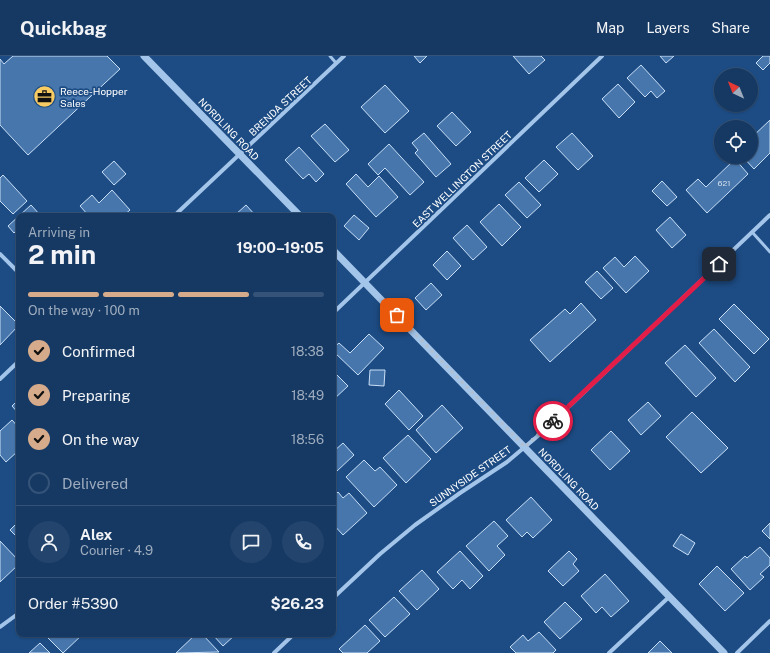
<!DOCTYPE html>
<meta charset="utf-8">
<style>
body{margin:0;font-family:"Public Sans",sans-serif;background:#23446c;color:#f1f3f6;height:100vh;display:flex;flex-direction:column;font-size:15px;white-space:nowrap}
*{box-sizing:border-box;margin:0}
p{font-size:13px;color:#9eacbe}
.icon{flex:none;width:22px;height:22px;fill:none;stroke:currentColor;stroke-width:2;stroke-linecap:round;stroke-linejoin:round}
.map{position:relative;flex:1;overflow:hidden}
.side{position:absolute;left:16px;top:157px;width:320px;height:424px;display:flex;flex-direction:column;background:#163963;border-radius:8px;box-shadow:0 1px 3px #0004,0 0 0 1px #355378}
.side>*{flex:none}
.needle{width:26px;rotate:317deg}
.tools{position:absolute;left:714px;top:12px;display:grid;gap:8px}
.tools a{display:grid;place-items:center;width:44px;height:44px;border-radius:50%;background:#163963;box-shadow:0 1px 3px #0004,0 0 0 1px #355378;font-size:20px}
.pin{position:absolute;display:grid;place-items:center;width:34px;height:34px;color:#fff;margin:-17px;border-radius:8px;box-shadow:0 2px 6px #0006}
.courier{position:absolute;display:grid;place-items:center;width:40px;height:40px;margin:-20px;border:3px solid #e11d48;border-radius:50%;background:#fff;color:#222;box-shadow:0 1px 5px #0007}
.headline em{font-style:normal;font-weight:700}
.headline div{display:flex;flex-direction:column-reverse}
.headline{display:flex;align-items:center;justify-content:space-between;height:68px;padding:0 12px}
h1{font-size:26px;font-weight:700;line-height:30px}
.bar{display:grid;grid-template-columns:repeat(4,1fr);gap:6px 4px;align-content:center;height:48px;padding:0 12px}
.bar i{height:5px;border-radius:3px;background:#355378}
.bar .on{background:#d6ab8b}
.bar p{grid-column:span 4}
.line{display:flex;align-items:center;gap:10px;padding:0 12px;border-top:1px solid #355378}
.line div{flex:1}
.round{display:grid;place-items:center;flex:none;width:42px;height:42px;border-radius:21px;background:#23446c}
ol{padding:0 12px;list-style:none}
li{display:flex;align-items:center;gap:12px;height:44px}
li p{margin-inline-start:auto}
li .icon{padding:4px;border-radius:50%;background:#d6ab8b;color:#111;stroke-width:4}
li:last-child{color:#9eacbe}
li i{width:22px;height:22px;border:2px solid #355378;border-radius:50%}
header{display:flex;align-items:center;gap:24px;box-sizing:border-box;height:56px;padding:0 20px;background:#163963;border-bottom:1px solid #355378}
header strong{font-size:19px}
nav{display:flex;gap:22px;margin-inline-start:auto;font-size:14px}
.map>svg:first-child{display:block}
</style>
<header>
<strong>Quickbag</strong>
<nav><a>Map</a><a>Layers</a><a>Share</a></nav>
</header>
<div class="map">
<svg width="770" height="597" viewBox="0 0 770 597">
<rect width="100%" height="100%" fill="#1d4c84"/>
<path fill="#4676ac" stroke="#c9dff7" d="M13,0h94l13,13 -92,86 -28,-30v-66l4,5z
M414,0h13l-7,7z
M513,0h28l4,4 -16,14z
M660,0h14l-8,7z
M763,0h7v7l-7,7 -7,-7z
M641,9l24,26 -8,7 -6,-7 -6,6 -18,-19z
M618,28l17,18 -16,16 -17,-19z
M385,29l24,26 -24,22 -24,-26z
M452,56l19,20 -15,14 -19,-20z
M770,64v33l-16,16 -11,-12h8v-19z
M325,68l24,26 -14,12 -24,-26z
M424,77l27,31 -15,13 -21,-24 3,-3 -6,-7z
M572,77l21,23 -15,14 -22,-23z
M389,88l35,38 -14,13 -25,-27 -7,7 -10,-11z
M299,91l25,27 -8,8 -7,-8 -6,5 -18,-19z
M735,103l13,15 -41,39 -21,-23 12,-11 8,8z
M544,104l14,14 -19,18 -14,-14z
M114,105l12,13 -12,11 -12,-13z
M356,118l12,13 11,-11 19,21 -22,20 -30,-33z
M3,119l24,26 -14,13 -13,-13v-23z
M662,125l15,16 -10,9 -15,-15z
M519,126l22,23 -14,13 -22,-23z
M112,134l18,20 -7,6 -6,-1 -1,1h-27l-9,-10 12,-11 7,8z
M499,148l22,23 -19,19 -22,-24z
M31,149l10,11h-22v12l-5,5 -6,-7z
M246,149l10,11h-22z
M354,159l15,13 -10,12 -15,-14z
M670,161l16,18 -14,13 -16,-18z
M467,169l20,22 -14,13 -20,-22z
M447,195l14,15 -14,14 -14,-15z
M635,200l14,15 -23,22 -23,-25 12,-11 9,10z
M597,215l16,17 -12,11 -16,-17z
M431,227l11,12 -16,15 -11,-12z
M581,247l15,17 -46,42 -20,-22 35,-31 5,5z
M734,248l35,35 -15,15 -35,-35z
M0,250l19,19 -19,20z
M714,273l36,38 -15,15 -36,-39z
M369,278l15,14 -26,27 -25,-24v-3l6,-5 11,10z
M685,289l31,33 -20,19 -31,-34z
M370,314h15l-1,16 -15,-1z
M333,315l15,15 -15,14z
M399,334l24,26 -14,14 -24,-26z
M17,345l2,2v11l-7,-8z
M648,346l13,14 -20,19 -13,-15z
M442,349l21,23 -27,25 -20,-23z
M692,356l36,36 -27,25 -35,-36z
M12,364l7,8v22l-13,12 -6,-7v-24z
M611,375l19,20 -20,19 -19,-20z
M408,379l23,24 -25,24 -23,-25z
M343,387l11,12 -17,16 -4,-4v-15z
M364,404l11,11 5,-4 17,18 -23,22 -28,-30z
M338,436l5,6 6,-5 18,20 -24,22 -10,-11v-27z
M531,441l21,23 -19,18 -6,-6 -5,5 -16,-17z
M19,465v18l-9,-9z
M494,465l14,15 -11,10 8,9 -16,16 -23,-25z
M770,467v16l-8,-8z
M681,478l14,9 -7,12 -15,-9z
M0,485l19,20v3l-19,18z
M760,491l10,11v7l-10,9 4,3 -14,13 -19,-21 14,-13 2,2z
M460,495l23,25 -13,13 -8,-9 -9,9 -16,-17z
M569,495l8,8 -4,5 6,7 -16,15 -15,-15z
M717,510l27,27 -19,18 -26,-27z
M422,514l17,19 -22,21 -18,-19z
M605,518l24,27 -18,16 -9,-10 -6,6 -15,-17z
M394,541l16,17 -25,23 -16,-17z
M565,546l17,17 -22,20 -16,-17z
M365,569l15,16 -13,12h-24l-4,-4z
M539,576l17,18 -3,3h-37l-6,-6 13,-12 5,6z
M48,578h35l-20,19 -17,-17z
M196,578h6l17,18 -43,1z
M212,578h24l-13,12z
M660,585l12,12h-24z
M40,587l10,10h-21z"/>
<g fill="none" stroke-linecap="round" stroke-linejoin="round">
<path stroke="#a4c5ea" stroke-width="3" d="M330,0l6,7
M752,176l18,20"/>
<path stroke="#a4c5ea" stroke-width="4" d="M174,160l170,-160
M0,198l19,19
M333,257l269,-257
M0,323l19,-18
M333,542l47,-44 35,-29 45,-32 47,-31 32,-27 231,-220
M0,571l19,-14
M274,597l20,-19
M609,597l60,-56
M737,597l33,-32"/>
<path stroke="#a4c5ea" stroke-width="7" d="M144,0l156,160
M333,194l391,403"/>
</g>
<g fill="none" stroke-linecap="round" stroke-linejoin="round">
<path stroke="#b0c0d4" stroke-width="4" stroke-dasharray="0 7.2" d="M397,259l128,132 28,-26"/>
<path stroke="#e11d48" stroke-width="5" d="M553,365l166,-157"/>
</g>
<defs>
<symbol id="office-disc" viewBox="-11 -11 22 22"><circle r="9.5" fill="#f9cc63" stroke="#1d4c84"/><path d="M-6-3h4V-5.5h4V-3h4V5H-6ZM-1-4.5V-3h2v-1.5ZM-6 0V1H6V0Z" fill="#111"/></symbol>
</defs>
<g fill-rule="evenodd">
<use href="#office-disc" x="32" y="28" width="25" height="25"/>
</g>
<g text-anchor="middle" stroke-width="3.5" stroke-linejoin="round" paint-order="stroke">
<g font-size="8" fill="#d1ddea">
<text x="724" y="130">621</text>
</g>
<g font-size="10" fill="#fff" stroke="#1d4c84" text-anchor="start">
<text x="60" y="39">Reece-Hopper<tspan x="60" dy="12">Sales</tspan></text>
</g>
<g font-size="10" fill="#fff" stroke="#1d4c84">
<text transform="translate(280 50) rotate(-43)" y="4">BRENDA STREET</text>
<text transform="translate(229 73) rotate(46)" y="4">NORDLING ROAD</text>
<text transform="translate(462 123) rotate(-44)" y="4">EAST WELLINGTON STREET</text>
<text transform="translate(470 420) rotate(-35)" y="4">SUNNYSIDE STREET</text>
<text transform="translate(569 423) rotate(46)" y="4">NORDLING ROAD</text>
</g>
</g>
</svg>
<div class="tools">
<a><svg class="needle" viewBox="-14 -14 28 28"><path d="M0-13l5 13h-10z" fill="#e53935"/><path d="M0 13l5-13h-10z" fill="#9eacbe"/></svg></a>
<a><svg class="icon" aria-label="locate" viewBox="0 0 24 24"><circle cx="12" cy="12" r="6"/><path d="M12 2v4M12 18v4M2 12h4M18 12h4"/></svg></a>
</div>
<div class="pin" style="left:397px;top:259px;background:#ea580c"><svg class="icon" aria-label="bag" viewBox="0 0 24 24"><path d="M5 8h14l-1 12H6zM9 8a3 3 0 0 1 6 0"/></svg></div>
<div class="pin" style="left:719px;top:208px;background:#1f2937"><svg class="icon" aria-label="home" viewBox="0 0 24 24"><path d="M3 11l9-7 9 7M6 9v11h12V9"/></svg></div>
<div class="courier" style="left:553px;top:365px"><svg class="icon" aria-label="bike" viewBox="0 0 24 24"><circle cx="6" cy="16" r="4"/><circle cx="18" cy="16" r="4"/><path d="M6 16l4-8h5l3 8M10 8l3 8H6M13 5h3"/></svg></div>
<section class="side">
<div class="headline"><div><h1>2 min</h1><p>Arriving in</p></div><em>19:00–19:05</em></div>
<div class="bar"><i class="on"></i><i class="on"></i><i class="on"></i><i></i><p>On the way · 100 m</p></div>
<ol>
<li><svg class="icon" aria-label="check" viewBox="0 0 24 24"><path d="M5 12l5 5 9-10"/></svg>Confirmed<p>18:38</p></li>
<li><svg class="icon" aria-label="check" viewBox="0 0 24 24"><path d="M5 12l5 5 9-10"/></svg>Preparing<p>18:49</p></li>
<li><svg class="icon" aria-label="check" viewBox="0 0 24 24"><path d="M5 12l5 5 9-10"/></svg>On the way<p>18:56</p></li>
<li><i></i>Delivered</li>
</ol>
<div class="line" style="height:72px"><a class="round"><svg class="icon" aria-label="person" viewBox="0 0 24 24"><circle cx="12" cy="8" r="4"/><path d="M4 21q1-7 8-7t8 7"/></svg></a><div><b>Alex</b><p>Courier · 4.9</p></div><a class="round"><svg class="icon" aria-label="chat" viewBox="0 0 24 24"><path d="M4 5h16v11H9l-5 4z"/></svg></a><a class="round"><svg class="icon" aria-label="phone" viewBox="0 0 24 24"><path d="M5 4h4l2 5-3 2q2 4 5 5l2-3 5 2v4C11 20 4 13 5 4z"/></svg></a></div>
<div class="line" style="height:52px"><div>Order #5390</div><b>$26.23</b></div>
</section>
</div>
